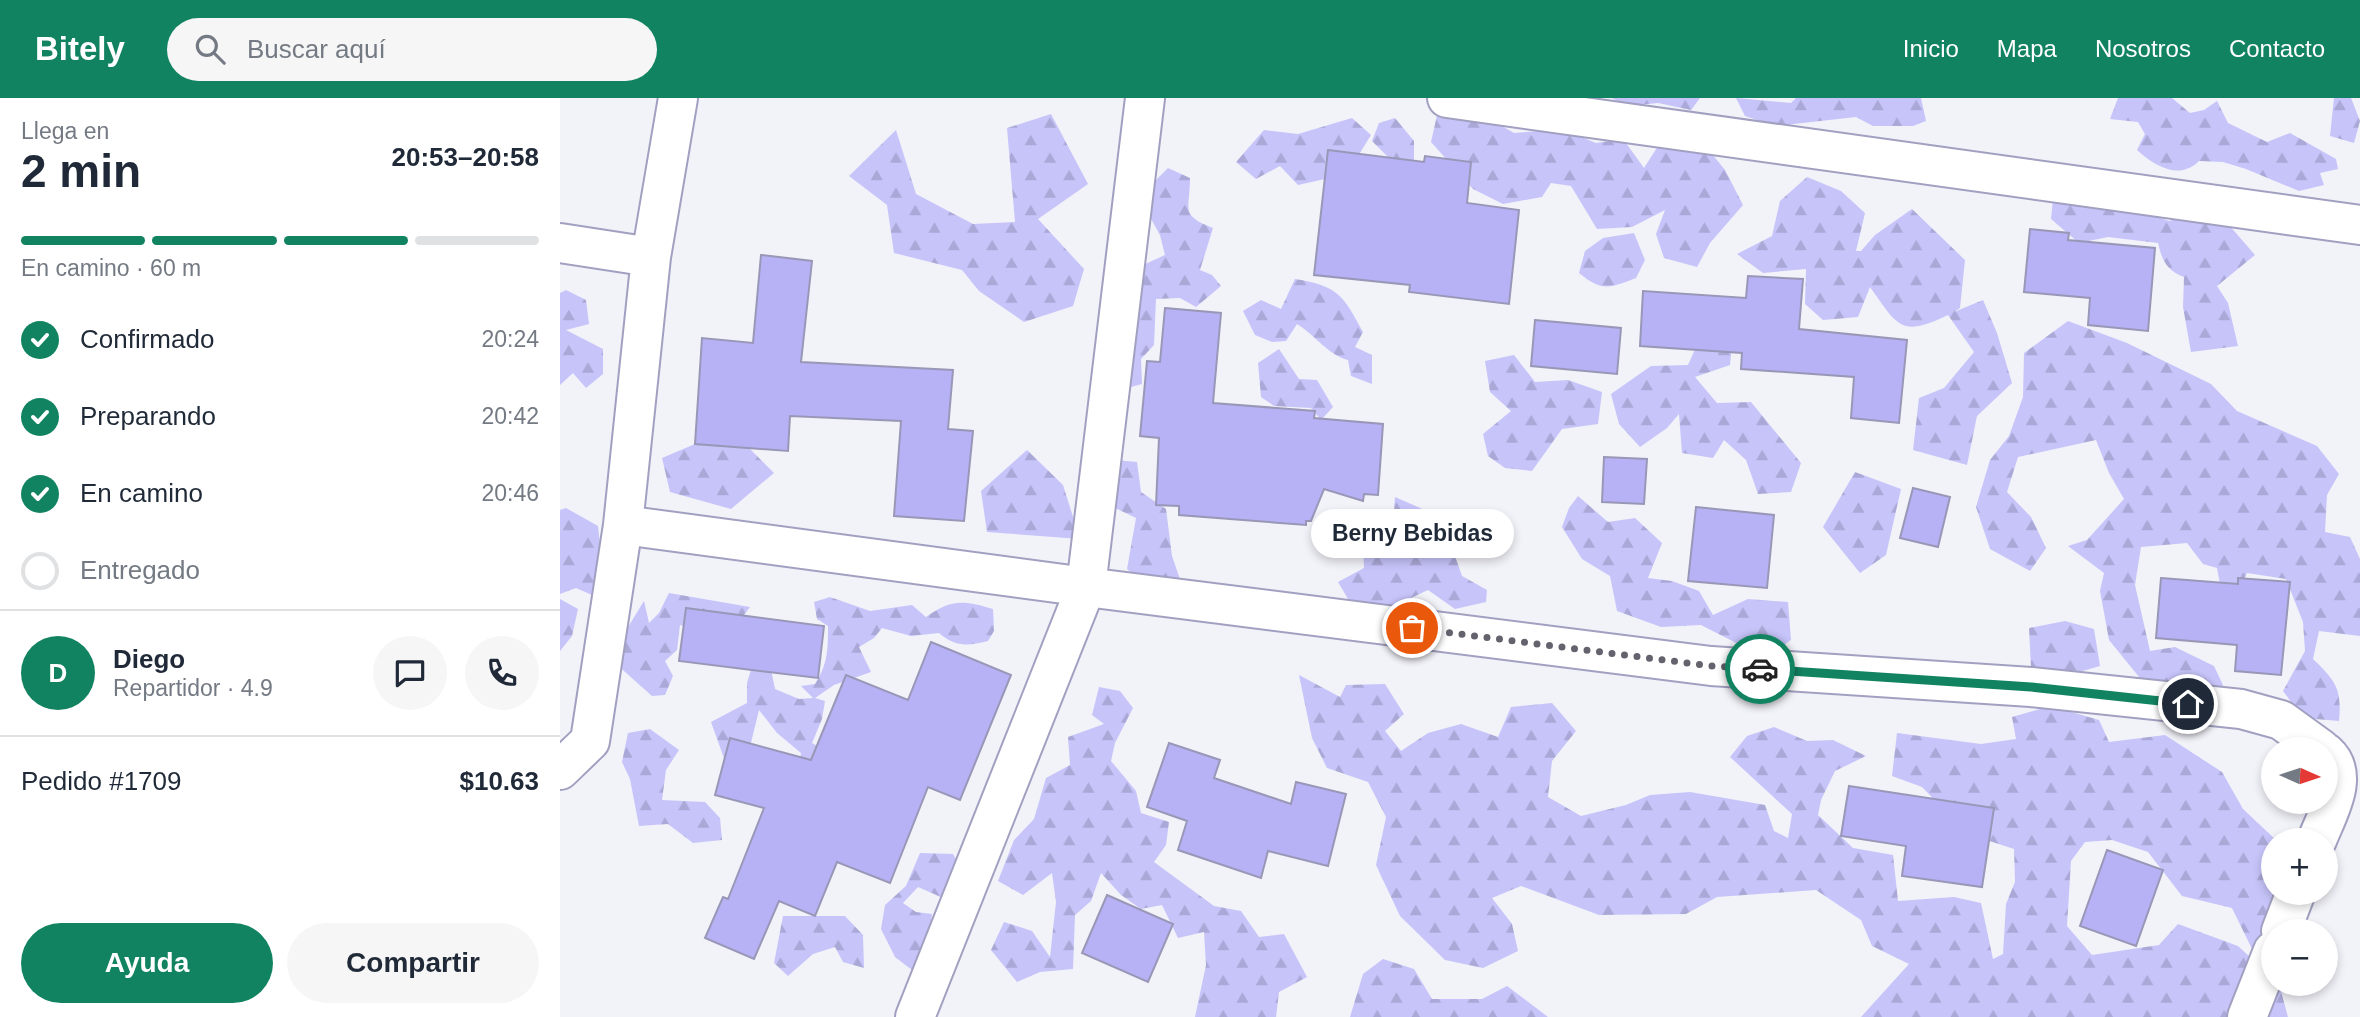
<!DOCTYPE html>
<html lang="es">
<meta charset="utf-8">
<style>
body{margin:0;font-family:Arial,sans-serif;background:#f6f6f7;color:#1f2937;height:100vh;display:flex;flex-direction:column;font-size:26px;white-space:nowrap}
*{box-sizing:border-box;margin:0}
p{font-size:23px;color:#747a83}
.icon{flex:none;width:38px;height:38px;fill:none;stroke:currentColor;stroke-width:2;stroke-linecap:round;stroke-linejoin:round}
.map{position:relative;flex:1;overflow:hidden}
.sheet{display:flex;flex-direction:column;background:#fff;width:560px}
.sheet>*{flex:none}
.needle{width:46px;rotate:93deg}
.tools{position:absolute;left:1701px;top:639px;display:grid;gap:14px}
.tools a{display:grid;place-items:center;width:77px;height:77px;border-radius:50%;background:#fff;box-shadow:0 4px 10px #0003;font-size:35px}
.pin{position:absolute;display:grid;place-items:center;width:60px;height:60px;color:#fff;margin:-30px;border:4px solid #fff;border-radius:50%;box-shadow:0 2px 7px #0007}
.courier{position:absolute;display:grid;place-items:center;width:70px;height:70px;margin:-35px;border:5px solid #128361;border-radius:50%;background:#fff;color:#222;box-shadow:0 2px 9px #0007}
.bubble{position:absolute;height:49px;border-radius:24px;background:#fff;box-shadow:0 4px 10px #0003;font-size:23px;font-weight:800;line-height:49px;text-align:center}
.summary em{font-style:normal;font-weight:800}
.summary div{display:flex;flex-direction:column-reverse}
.summary{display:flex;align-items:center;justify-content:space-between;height:119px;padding:0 21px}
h1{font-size:46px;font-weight:800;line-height:52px}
.bar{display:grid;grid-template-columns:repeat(4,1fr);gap:10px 7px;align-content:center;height:84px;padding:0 21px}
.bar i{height:9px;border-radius:5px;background:#e0e1e3}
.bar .active{background:#128361}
.bar p{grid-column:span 4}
.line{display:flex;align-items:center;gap:18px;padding:0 21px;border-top:2px solid #e0e1e3}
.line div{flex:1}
.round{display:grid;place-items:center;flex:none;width:74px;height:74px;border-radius:37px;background:#f6f6f7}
ol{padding:0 21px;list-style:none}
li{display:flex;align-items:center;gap:21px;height:77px}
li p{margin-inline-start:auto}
li .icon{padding:7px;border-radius:50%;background:#128361;color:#fff;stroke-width:4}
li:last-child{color:#747a83}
li i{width:38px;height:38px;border:4px solid #e0e1e3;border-radius:50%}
.action{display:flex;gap:14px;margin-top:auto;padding:14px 21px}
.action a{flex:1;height:80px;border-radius:42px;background:#128361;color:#fff;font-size:28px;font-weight:800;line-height:80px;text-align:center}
.action a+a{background:#f6f6f7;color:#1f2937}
header{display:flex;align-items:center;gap:42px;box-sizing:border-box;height:98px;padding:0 35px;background:#128361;color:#fff}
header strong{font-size:33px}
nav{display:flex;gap:38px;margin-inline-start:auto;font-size:24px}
.search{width:490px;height:63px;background:#f6f6f7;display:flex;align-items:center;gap:18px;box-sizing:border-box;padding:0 24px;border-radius:38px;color:#747a83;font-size:26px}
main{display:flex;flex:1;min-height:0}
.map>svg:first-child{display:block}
</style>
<header>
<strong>Bitely</strong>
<div class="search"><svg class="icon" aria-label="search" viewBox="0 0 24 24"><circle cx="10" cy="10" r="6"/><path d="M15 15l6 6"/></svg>Buscar aquí</div>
<nav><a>Inicio</a><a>Mapa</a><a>Nosotros</a><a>Contacto</a></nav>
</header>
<main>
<section class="sheet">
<div class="summary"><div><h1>2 min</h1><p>Llega en</p></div><em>20:53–20:58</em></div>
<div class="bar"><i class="active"></i><i class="active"></i><i class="active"></i><i></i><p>En camino · 60 m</p></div>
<ol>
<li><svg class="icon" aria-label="check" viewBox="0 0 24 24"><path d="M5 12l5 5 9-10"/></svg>Confirmado<p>20:24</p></li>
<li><svg class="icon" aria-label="check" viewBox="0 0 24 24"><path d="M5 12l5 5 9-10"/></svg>Preparando<p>20:42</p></li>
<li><svg class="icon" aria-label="check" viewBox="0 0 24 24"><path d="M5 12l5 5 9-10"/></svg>En camino<p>20:46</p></li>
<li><i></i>Entregado</li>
</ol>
<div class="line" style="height:126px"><b class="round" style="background:#128361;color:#fff">D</b><div><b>Diego</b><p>Repartidor · 4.9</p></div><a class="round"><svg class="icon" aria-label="chat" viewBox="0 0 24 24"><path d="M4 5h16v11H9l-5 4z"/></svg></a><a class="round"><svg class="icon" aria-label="phone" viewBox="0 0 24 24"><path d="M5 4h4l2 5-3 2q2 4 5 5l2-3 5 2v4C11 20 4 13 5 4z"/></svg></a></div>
<div class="line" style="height:91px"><div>Pedido #1709</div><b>$10.63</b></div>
<div class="action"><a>Ayuda</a><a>Compartir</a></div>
</section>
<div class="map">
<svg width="1800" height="919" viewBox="0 0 1800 919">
<defs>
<pattern id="forest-firs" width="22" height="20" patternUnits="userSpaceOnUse" patternTransform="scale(1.75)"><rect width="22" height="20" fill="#c7c4fa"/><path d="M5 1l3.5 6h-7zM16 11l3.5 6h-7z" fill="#aaa8d6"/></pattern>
</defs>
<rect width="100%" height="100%" fill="#f2f2f9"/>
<path fill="url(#forest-firs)" d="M1052,0h88l-9,12 -33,-7 -32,3z
M1176,0l55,5 5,-5h125l5,23 -13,5h-40l-17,-9 -80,9 -31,-10z
M1558,0h54l18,15 14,-3 13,-9 11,22 39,19 23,-9 46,26 2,10 -18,4 4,12 -25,6 -53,-22 -23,-7 -24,-1c-20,20 -44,5 -62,-11l8,-16 -7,-12 -28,-3z
M1774,0h17l9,23 -6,22 -24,-7z
M878,13l48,6 28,16 48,-4 34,14 27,-4 21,29 16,-25 44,1 21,26 18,35 -33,38 -13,24 -33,-9 -8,-24 9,-24 -33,17 -35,2 -26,-43 -20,-3 -9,14 -39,7 -30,-15 -42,-47z
M491,16l37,70 -50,35 46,50 -11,37 -49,16 -45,-31 -17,-21 -68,-17 -7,-48 -38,-29 47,-46 20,64 57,30 42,-2 -8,-94z
M792,20l19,17 -24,39 -49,11 -18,-19 -24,13 -20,-17 28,-32 34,4z
M835,20l19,23v19l-8,26 -16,-27 -18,-18 7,-18z
M608,70l22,10c0,32 -11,37 23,50l-13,42 12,5 9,11 -25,21 -16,-9 -24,1 -2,46 -13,14 1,25 -11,3 -9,-21 10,-96 33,-15 -5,-20 -10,-18 -4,-27z
M1247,79l34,14 24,22 -9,38h5l14,-16 37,-26 53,51 -5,48 -6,4 29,-12 14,33 15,50 -35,33 -10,49 -54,-15 6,-52 25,-10 30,-36 -26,-37c-48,23 -50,11 -78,-28l-12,30 -35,3 -18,-16 1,-35 -43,4 -26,-19 35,-18 8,-35z
M1493,101l64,4 52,18 25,-7 35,11 26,30 -38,31 11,17 10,43 -47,6 -8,-45 1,-30c-18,-7 -22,-17 -26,-34l-50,-6 -29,6 -28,-24z
M1074,135l11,27 -9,18c-26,10 -34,14 -57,-5l6,-22 18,-13z
M735,181c43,7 48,16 68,53l-8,15 17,8v29l-21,-8 -3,-16c-20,-5 -33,-25 -51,-36l-11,17 -14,1 -17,-7 -12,-24 18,-11 20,9z
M6,192l20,10 3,24 -23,6 37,19v25l-17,14 -13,-15 -13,12v-92z
M1508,223l59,22 84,41 26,27 80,35 22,28 -12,21 -2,37 25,5 10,22v77l-41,-5 -6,28c23,22 29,30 26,62l-36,-3 -20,-27 22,-40 -2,-29 -17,-43 -39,-6 -14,29 -10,-2 -6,-32 -14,-4 -16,-21 -46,4 -6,38 15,66 25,-4 39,19 9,19 -10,28 -65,-25 -39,-48 -9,-49 4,-18 -36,-27 19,-6 37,-41 -15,-26 -13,-33 -78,17 -11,35 24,25 15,31 -16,23 -40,-22 -14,-42 14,-47 19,-24 14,-39 1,-44z
M1173,237l-3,30 -35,12 22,26 34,-1 50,61 -10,29 -33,2 -12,-34 -22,-20 -11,18 -31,-5 -3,-39 -12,14 -27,19 -21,-23 -8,-30 40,-28 37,-1 13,-29z
M719,251l20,30 18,1 16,27 -12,13 -10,-12 -37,-2 -13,-9 -3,-34z
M954,257l21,27 33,-2 34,12 -4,32 -36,5 -30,42 -27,-3 -17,-12 -5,-22 28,-23 -21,-19 -5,-31z
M135,346l53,3 26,26 -43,36 -61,-17 -8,-34z
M467,352l36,35 17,54 -93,-7 -6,-41z
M555,362l22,2 4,30 25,17 6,47 9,26 -31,9 -23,-22 9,-51 -27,-13z
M1295,374l46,17 -15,66 -26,18 -37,-46z
M1018,398l30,26 27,-4 27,25 -14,35 24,3 27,10 14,24 35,-16 40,3 3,38 -16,11 -25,-1 -49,-25 -40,2 -44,-16 -7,-35 -28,-17 -20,-32 7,-19z
M835,399l39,17 15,25 13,37 25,14 -1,12 -31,7 -27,-19 -51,24 -26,-10 -13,-22 26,-14 -1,-27 30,-15z
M6,410l32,18 4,36 -10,33 -16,-7 -16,6v-84z
M109,495l81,14 -23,30 -47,-12 -3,25 -12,11 8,15 -8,19 -13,1 -46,-41 19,-23 19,-31 5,22 10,-10z
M270,499l40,14 42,-6 14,12c25,-18 38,-17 67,-8l1,22 -6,10c-21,5 -33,6 -49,-8l-28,3 -29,-8 -8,10 -15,9 12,25 -37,13 -19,13 10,3 -3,18 -10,24 16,9 -33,39 6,-38 -24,-20 -18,-23 -11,45 -24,3 -13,-36 36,-19v-20l6,-20 16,-3 6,29 24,10 14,-1 -12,-12 14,-2c13,-20 13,-35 13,-58l-11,-7 -3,-17z
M0,501l18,10 -6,27 -12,15z
M1505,523l29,8 6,37 -38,11 -31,-9 -2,-40z
M739,577l41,22 6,-12 39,-1 19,30 -19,17 16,20 27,-18 33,-9 37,13 13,-30 41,-4 24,28 -24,30 -4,36 33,19 45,-11 24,-10 40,-3 75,13 9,26 14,7 4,-24 -62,-57 17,-21 27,-9 33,14 26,-1 33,16 -31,15 -14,29 -3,15 35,33 40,7 5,46 56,-4 27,6 12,56 10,-5 3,-50 9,-22 -1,-33 -46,-15 -46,-47 -30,-11 5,-43 84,11 35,-5 -4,-22 39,-11 48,14 10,22 56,-7 57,37 21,37 33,31 -3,52 17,1 -36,60 -22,-45 -50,-12 -34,-44 -36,-12 -27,2 -14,19 -4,65 25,29 67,-10 19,-21 60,22 41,38 9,33h-427l48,-53 -37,-18 -11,-26 -45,-30 -99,7 -31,17 -87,1 -78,-29 -29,12 20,26 6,27 -35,17 -38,-8 -45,-44 -24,-51 10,-48 -18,-35 -41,-14 -15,-30z
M539,589l21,4 13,17 -18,35 -4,18 25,30 5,22 28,9 -3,23 -12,17 60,44 27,5 18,26 25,-3 23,43 -28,15 -3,25h-81l11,-52 -2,-33 -26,6 -16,-33 -21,4 -20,-14 -20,-22 -10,28 -16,14 -2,54 -33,3 -23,10 -26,-32 13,-28 28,9 18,26 6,-55 -4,-29 -29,22 -25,-14 16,-41 20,-21 12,-41 24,-13 -2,-28 36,-13 -12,-9z
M90,631l29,21 -13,20 -4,30 43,2 15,16 2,22 -29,3 -25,-19 -29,2 -9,-47 -8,-17 6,-29z
M360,755l33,1 17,30 -27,14 -25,-11 -15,16 13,9 16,2 -5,33 -15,23 -17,-13 -14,-28 4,-24 21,-19z
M223,818h62l18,19 1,33 -21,-6 -8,-15 -22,7 -25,22 -14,-13z
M823,861l31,10 18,30h50l25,-13 41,31h-198l13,-43z"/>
<path fill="#b7b2f5" stroke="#9997b7" stroke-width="2" d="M768,52l96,12 1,-6 46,6 -4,41 52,7 -10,94 -100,-12 1,-7 -96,-10z
M1470,131l39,4 -1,7 87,8 -7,83 -60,-6 2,-27 -66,-6z
M201,157l51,6 -11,101 152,8 -5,59 25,2 -9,90 -70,-5 7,-95 -111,-5 -2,35 -93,-7 7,-106 51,5z
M1188,178l55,3 -4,50 108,11 -8,83 -48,-5 3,-41 -113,-8 1,-16 -102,-7 3,-55 103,7z
M605,210l56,5 -8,90 102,8 -1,7 69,6 -5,71 -14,-1 -1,7 -39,-12 -13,32h-5v4l-127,-10v-9l-23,-1 3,-67 -19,-2 7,-75 13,1z
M975,222l86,8 -4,46 -86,-8z
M1044,359l43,2 -3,45 -42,-2z
M1353,390l37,9 -12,50 -38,-9z
M1136,409l78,8 -7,73 -79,-7z
M1601,480l77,6v-6l52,4 -9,93 -46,-4 2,-26 -81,-7z
M126,510l138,18 -6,52 -139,-17z
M371,544l80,33 -51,125 -32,-13 -38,96 -53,-21 -22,54 -36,-15 -25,58 -49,-21 18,-41 5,2 36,-91 -49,-13 15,-57 81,22 35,-85 62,25z
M609,645l51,17 -6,18 77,26 5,-22 50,12 -18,72 -60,-15 -7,27 -83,-28 9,-29 -40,-14z
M1289,688l145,22 -12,79 -80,-11 4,-30 -65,-10z
M1547,752l56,20 -27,76 -56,-20z
M547,797l66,29 -25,58 -66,-29z"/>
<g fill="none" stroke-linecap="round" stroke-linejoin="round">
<defs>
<path id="minor" d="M887,0l913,127
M0,145l91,14
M63,427l463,62 625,79 320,21 210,22 40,11 40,29
M0,672l30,-29 33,-216 28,-268 27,-159
M1757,742c10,-26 34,-64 9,-87
M1721,833l15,-39
M355,919l171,-430 59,-489
M1687,919l26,-66"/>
</defs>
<use href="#minor" stroke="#a2a0c1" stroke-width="42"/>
<use href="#minor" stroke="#fff" stroke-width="38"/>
</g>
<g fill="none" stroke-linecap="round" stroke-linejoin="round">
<path stroke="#63626d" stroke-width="7" stroke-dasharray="0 12.6" d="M852,530l299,38 49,3"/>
<path stroke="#128361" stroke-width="9" d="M1200,571l271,18 157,17"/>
</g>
</svg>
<div class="tools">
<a><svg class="needle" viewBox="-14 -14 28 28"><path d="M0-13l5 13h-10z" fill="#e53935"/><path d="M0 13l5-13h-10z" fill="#747a83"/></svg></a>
<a>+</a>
<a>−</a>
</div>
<div class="pin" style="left:852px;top:530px;background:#ea580c"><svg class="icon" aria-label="bag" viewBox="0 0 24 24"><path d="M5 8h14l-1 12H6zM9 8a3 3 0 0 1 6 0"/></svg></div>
<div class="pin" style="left:1628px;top:606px;background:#1f2937"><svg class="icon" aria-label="home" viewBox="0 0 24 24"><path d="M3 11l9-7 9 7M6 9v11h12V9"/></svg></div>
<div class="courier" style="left:1200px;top:571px"><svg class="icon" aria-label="car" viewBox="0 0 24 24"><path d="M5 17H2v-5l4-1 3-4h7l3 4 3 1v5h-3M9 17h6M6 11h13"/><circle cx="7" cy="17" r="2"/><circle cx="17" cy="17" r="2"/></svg></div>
<div class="bubble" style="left:751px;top:411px;width:203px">Berny Bebidas</div>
</div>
</main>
